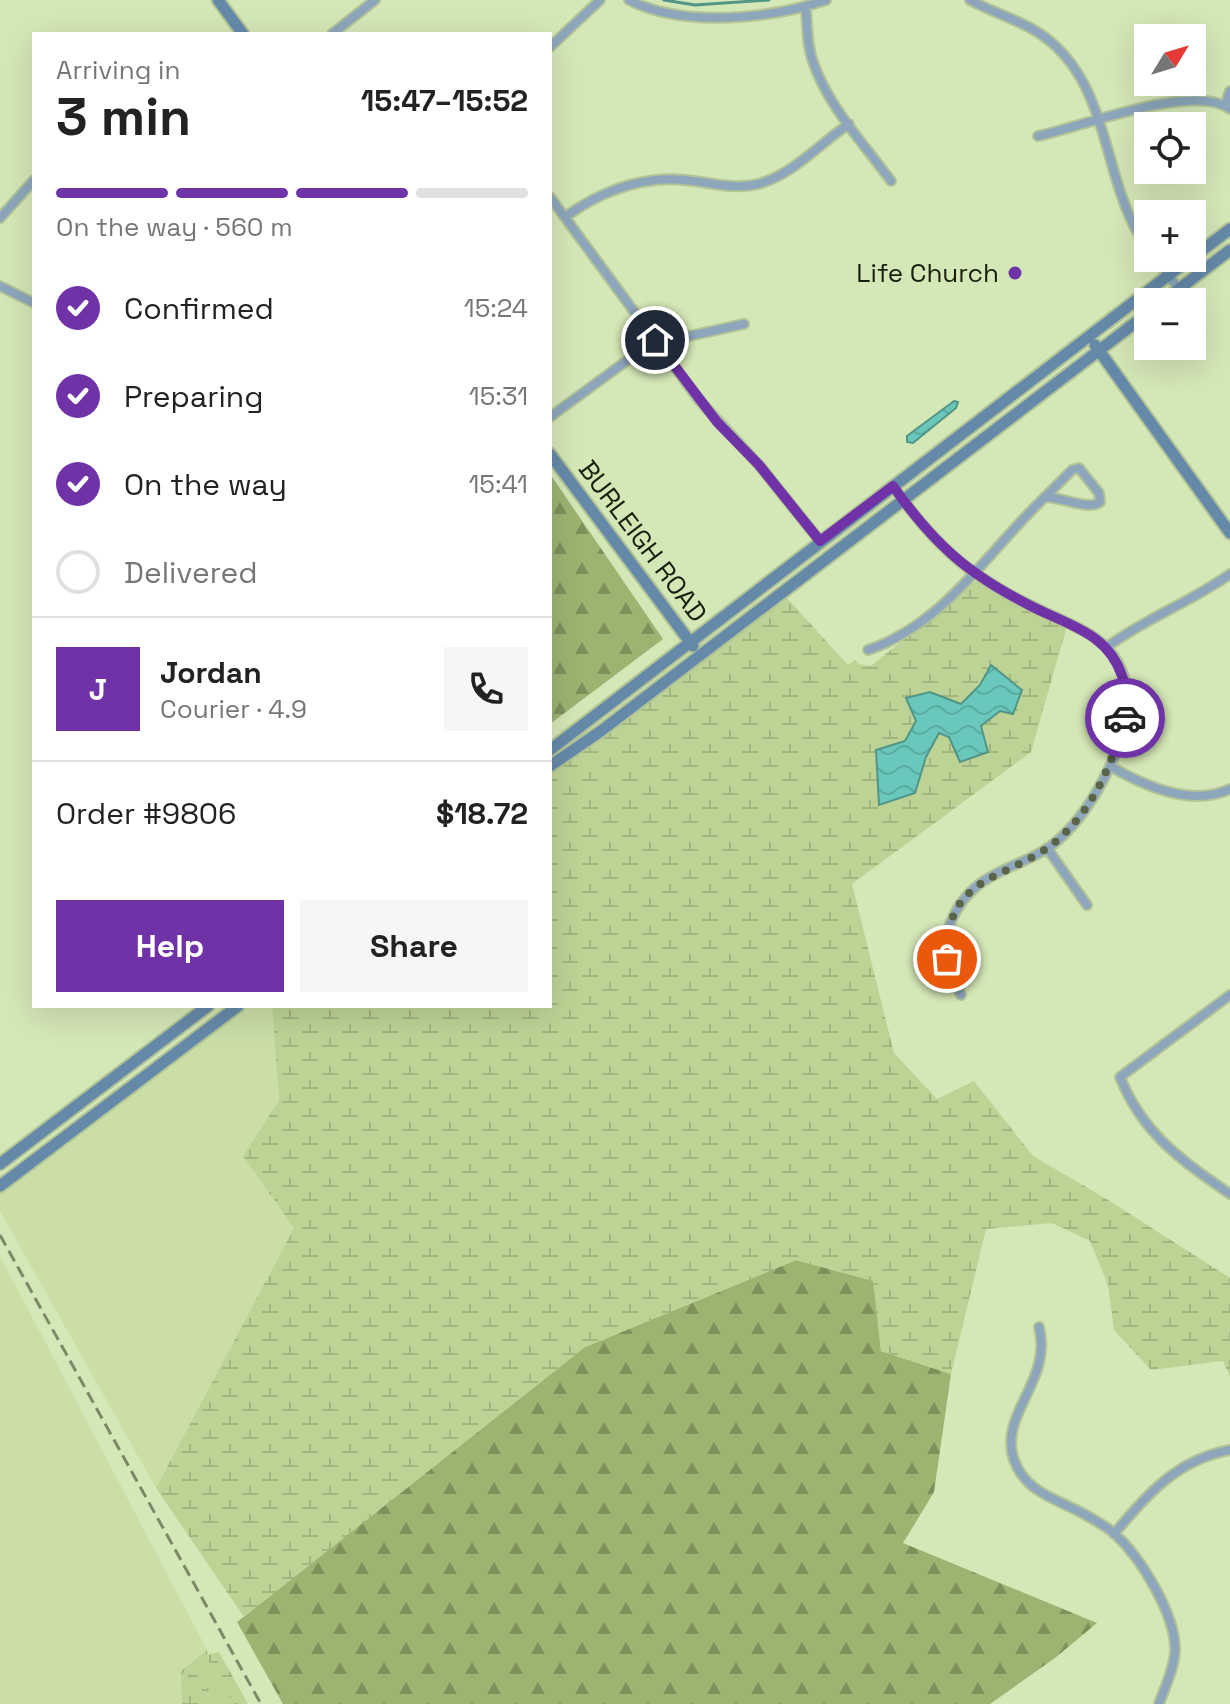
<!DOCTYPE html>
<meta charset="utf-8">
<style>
body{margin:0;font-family:"Space Grotesk",sans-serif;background:#f6f6f6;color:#222;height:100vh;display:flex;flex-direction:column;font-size:30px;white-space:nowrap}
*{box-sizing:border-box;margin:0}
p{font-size:26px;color:#767676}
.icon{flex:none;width:44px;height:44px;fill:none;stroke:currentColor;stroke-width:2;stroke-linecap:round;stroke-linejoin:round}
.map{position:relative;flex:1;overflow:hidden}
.panel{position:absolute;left:32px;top:32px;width:520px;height:976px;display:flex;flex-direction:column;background:#fff;border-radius:0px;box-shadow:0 8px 32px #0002}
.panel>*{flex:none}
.needle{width:52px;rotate:52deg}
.buttons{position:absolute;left:1134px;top:24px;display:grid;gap:16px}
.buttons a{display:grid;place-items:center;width:72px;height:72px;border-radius:0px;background:#fff;box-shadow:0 8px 32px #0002;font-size:40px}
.pin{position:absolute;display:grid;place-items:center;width:68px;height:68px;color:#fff;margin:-34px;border:4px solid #fff;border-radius:50%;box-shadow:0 2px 8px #0007}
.courier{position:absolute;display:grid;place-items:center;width:80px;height:80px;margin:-40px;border:6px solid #7032a7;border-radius:50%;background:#fff;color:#222;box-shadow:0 2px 10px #0007}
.summary em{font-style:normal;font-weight:600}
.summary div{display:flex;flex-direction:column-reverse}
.summary{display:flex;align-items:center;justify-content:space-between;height:136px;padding:0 24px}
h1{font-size:52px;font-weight:600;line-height:60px}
.bar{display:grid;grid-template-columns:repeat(4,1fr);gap:12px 8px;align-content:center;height:96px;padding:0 24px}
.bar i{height:10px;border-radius:6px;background:#e0e0e0}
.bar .on{background:#7032a7}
.bar p{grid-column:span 4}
.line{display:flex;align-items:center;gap:20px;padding:0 24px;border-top:2px solid #e0e0e0}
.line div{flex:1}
.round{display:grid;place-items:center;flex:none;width:84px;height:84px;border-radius:0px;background:#f6f6f6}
ol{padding:0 24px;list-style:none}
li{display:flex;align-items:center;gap:24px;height:88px}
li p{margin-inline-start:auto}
li .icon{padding:8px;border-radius:50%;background:#7032a7;color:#fff;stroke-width:4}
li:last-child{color:#767676}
li i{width:44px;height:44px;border:4px solid #e0e0e0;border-radius:50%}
.button{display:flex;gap:16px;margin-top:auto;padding:16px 24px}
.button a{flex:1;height:92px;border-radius:0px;background:#7032a7;color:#fff;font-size:32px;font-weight:600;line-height:92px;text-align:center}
.button a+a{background:#f6f6f6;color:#222}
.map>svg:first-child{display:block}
</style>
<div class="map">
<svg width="1230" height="1704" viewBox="0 0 1230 1704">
<defs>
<pattern id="grass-tufts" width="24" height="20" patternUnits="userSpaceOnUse" patternTransform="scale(2)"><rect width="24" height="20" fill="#bdd395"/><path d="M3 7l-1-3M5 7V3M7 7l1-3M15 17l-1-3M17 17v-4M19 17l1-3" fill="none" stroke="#a2b57f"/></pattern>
<pattern id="forest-firs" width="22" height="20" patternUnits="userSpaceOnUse" patternTransform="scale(2)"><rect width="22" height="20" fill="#9cb371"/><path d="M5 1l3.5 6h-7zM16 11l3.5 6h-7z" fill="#7e915b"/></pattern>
<pattern id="wetland-marsh" width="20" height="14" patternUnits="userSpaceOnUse" patternTransform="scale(2)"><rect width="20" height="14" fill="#bdd395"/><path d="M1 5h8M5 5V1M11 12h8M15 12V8" fill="none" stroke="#a2b57f"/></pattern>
<pattern id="water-waves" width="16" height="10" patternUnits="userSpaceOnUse" patternTransform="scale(2)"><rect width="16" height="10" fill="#69c8bb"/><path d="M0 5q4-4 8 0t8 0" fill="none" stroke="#5aaba0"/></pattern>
</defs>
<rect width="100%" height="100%" fill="#d4e7b6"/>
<path fill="#cadea6" d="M248,1006h24l7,94 -36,56 51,72 -138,260 -156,-277v-18z
M0,1256l207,394 -26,21 1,33h-182z"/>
<path fill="url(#grass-tufts)" d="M207,1650l2,12 25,42h-21l-16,-35 -16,13v-11z"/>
<path fill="url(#forest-firs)" d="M550,474l113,165 -113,85z
M796,1260l78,21 7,70 70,23 -17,118 -31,51 194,80 -42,35 -65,46h-707l-46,-82 348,-275z"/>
<path fill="url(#wetland-marsh)" d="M975,582h7l38,23 47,21 -36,126 -179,132 42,169 43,46 37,-18 59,75 72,42 125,80v99l-7,-16 -72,9 -37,-40 -6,-45 -18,-44 -38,-18 -66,6 -35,145 -70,-23 -8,-70 -77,-21 -211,87 -341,270 -88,-129 138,-260 -51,-72 36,-56 -7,-94h278v-233l52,-35 184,-141 62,68 7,-5 4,4 12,2z
M219,1652l29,52h-14l-25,-42 -1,-7z
M197,1668l16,36h-31l-1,-22z"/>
<path fill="url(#water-waves)" stroke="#519586" stroke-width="2" d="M954,401l4,1 -2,6 -43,35 -6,-1v-6z
M991,665l31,25 -9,24 -13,-3 -19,15 7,26 -28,10 -11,-25 -10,-4 -13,24 -11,36 -36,12 -3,-55 29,-9 11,-20 -10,-23 24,-6 31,12 19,-19z"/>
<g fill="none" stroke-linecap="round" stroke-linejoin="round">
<path stroke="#519586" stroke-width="3" d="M664,0l31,5 74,-5"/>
<defs>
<path id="street" d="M629,0c54,28 141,19 197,0
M970,0c27,15 56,21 81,42 62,53 51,144 97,207
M806,7c1,18 1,38 7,55 15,44 51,82 78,119
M332,34l43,-34
M550,47l50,-47
M1225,106l5,-15
M1038,136c43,-9 156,-54 192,-27
M550,197l149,203 60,65 61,76
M565,217c35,-25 76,-41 120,-37 23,2 49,10 73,4 35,-9 62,-41 91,-60
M0,218l34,-38
M1155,258l20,26
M0,286l34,17
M657,343l87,-19
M550,417l105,-77
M1079,468l20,25 1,9c-11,9 -38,-5 -55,-5l27,-27z
M893,486c23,33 50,65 83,88 18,12 38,24 58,33 43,22 91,32 93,91 1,48 -38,119 -76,148 -18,13 -40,19 -59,30 -30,16 -52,51 -45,86 3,12 9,22 14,33
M1107,647c39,-29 84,-45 123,-73
M868,650c78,-27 121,-100 177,-153
M1110,766c34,20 82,41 120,23
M1047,848l40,57
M1230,995l-110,82c22,56 62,84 110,117
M1039,1327c14,54 -41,87 -25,133 12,33 43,39 70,54 10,6 22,12 31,20 26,24 61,81 60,117 -1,18 -10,36 -16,53
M1114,1534c33,-40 63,-74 116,-84"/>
<path id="secondary" d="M218,0l25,34
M1192,258l38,-29
M1162,302l68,-52
M1095,345l135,188
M550,454l143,192
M550,750l641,-492
M550,766l51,-35 547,-418
M0,1164l208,-158
M0,1186l238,-180"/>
</defs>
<use href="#street" stroke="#b2c397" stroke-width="12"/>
<use href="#secondary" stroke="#b2c397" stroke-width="15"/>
<use href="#street" stroke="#8da6bb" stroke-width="8"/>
<use href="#secondary" stroke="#658aa9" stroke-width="11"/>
<path stroke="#7c8967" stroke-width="3" stroke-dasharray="12 6" stroke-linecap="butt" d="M0,1235l261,469"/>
</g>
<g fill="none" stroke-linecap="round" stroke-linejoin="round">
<path stroke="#5a6448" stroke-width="8" stroke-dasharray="0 14.4" d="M947,959c-3,-89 65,-77 114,-122 35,-33 51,-74 64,-119"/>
<path stroke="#7032a7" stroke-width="10" d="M655,340l62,82 42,43 61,76 73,-55c23,33 50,65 84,88 18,13 38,24 58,34 36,18 73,26 87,68 5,14 6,29 3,42"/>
</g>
<circle fill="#7032a7" stroke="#d4e7b6" stroke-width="3" cx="1015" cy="273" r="8"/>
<g text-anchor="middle" stroke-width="6" stroke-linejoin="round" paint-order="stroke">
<g font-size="26" fill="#181e0c" stroke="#d4e7b6" text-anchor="end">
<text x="999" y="282">Life Church</text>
</g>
<g font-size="26" fill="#181e0c" stroke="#d4e7b6">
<text transform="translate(643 541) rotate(53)" y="9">BURLEIGH ROAD</text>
</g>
</g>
</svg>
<div class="buttons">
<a><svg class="needle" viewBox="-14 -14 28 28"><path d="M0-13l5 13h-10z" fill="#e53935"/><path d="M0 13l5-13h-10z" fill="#767676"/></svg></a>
<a><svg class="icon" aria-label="locate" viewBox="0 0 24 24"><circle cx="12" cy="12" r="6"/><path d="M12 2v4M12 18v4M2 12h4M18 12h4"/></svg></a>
<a>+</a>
<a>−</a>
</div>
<div class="pin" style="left:947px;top:959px;background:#ea580c"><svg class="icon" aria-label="bag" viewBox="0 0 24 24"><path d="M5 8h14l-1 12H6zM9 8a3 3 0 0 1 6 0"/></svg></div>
<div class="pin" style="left:655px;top:340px;background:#1f2937"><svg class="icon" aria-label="home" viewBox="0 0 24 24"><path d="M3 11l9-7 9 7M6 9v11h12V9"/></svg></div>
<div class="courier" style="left:1125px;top:718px"><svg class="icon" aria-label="car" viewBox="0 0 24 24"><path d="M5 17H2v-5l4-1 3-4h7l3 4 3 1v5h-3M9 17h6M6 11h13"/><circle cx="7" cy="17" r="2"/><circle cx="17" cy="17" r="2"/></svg></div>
<section class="panel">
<div class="summary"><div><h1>3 min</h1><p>Arriving in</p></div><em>15:47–15:52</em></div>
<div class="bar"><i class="on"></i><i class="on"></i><i class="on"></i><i></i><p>On the way · 560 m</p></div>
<ol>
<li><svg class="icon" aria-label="check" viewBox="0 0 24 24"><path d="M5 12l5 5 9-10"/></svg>Confirmed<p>15:24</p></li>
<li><svg class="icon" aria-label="check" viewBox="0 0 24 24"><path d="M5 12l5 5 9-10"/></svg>Preparing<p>15:31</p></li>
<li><svg class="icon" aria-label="check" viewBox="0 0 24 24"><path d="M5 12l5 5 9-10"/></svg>On the way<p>15:41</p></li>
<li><i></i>Delivered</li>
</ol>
<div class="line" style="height:144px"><b class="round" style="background:#7032a7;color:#fff">J</b><div><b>Jordan</b><p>Courier · 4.9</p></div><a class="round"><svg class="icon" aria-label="phone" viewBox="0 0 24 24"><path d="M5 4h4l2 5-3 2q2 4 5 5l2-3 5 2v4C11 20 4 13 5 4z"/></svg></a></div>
<div class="line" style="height:104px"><div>Order #9806</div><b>$18.72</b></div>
<div class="button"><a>Help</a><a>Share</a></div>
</section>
</div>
